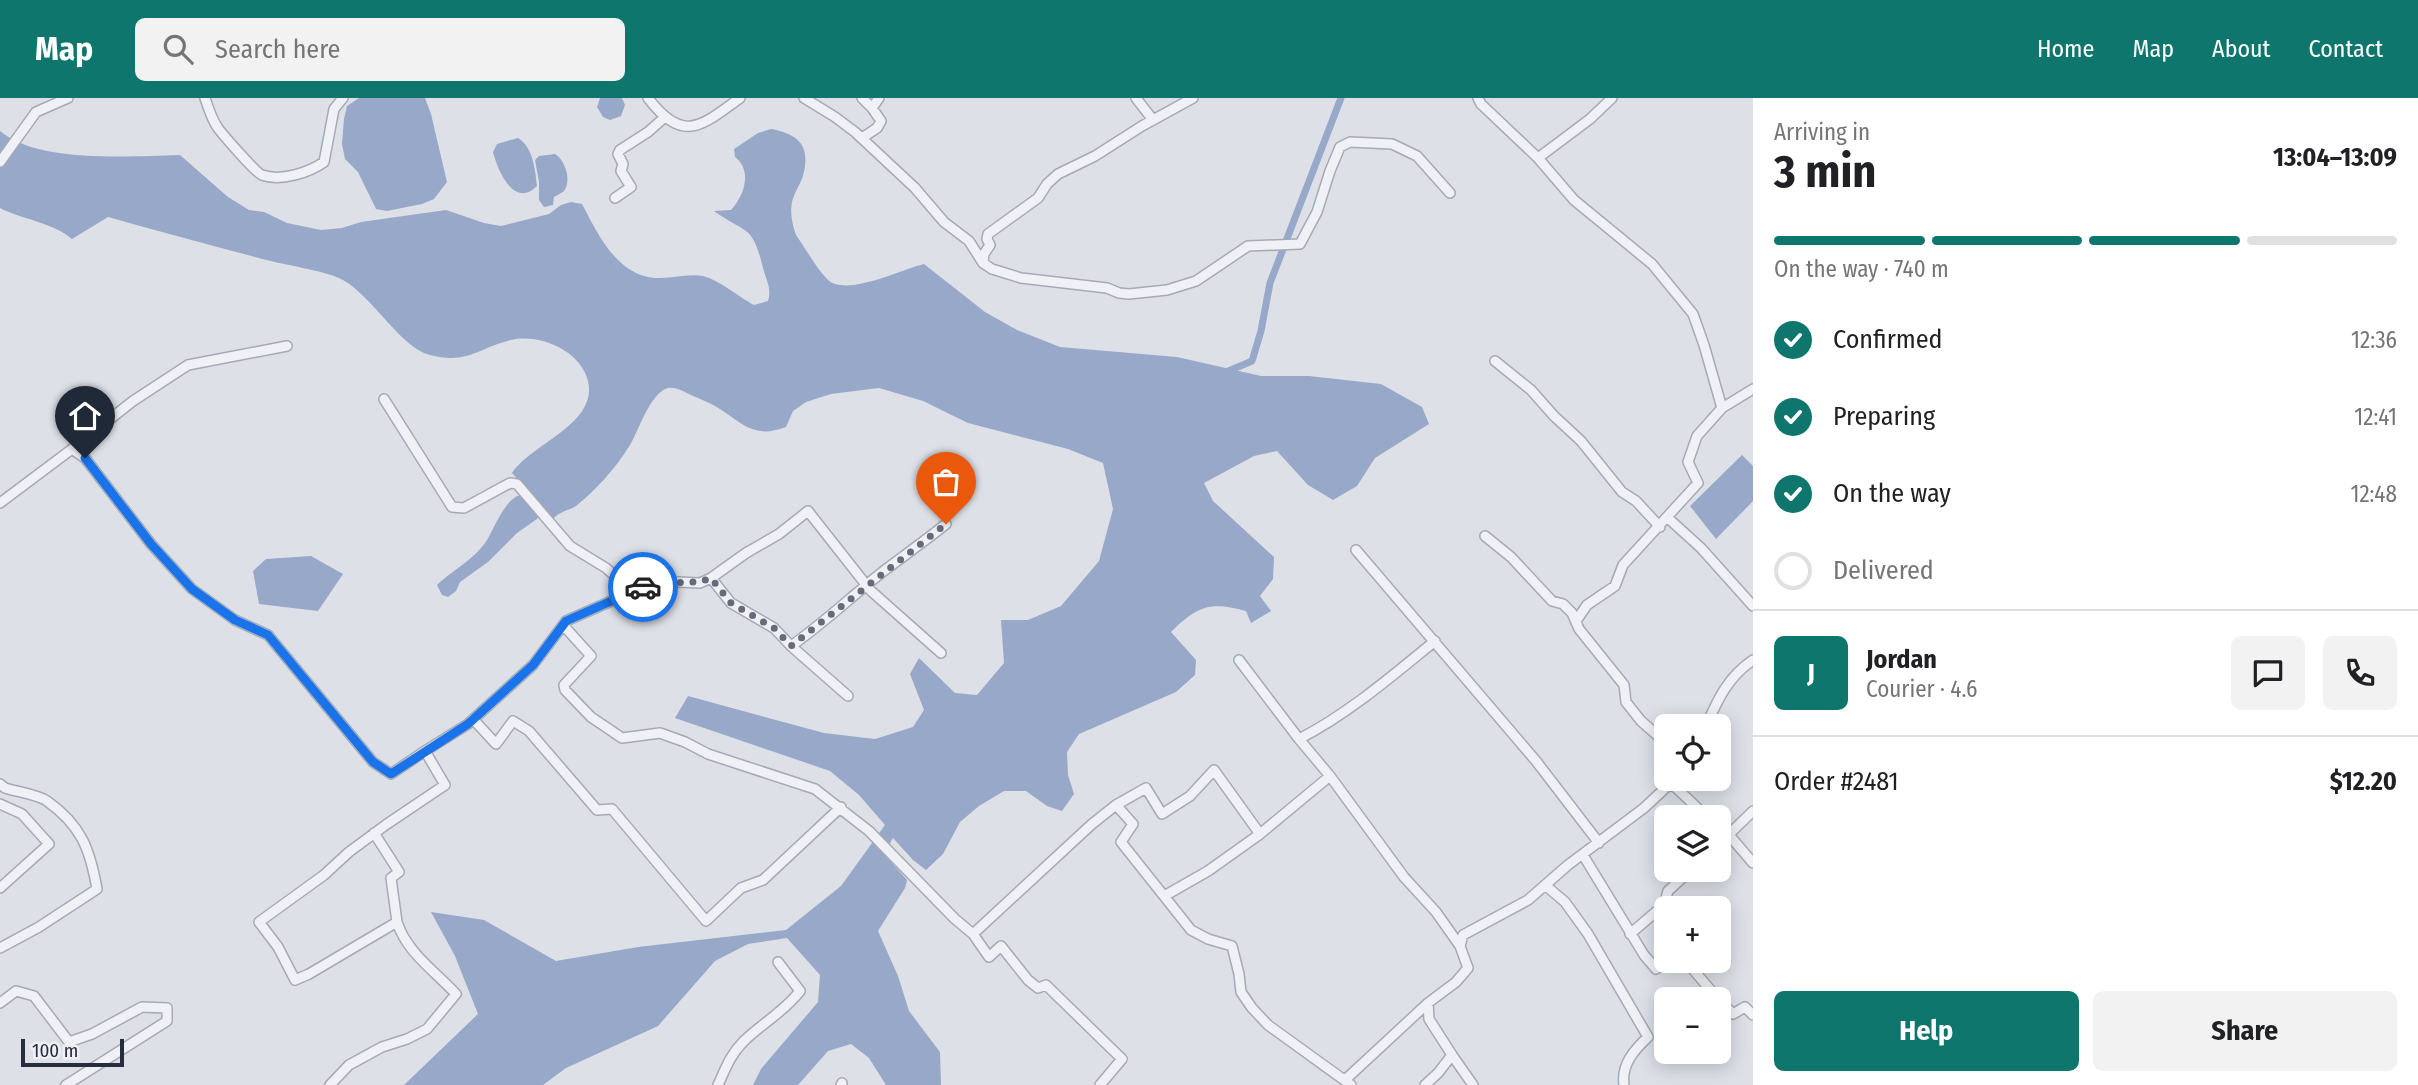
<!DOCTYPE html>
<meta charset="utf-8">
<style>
body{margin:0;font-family:"Fira Sans Condensed",sans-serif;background:#f2f2f2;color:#202124;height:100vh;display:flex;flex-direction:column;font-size:26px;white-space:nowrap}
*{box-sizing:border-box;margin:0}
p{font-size:23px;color:#757577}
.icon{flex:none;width:38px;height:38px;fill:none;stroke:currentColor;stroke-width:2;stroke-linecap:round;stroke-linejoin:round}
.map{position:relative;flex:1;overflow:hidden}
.panel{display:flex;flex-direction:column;background:#fff;width:665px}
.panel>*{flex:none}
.buttons{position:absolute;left:1654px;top:616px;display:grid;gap:14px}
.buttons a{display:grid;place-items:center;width:77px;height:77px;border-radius:10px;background:#fff;box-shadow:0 4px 18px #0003;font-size:35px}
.scale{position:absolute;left:21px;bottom:18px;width:103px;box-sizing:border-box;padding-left:7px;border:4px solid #272c3e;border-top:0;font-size:19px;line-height:24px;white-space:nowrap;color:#272c3e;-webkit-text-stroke:5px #edeff5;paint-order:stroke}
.pin{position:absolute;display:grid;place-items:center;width:60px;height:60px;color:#fff;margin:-72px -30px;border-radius:50% 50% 50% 0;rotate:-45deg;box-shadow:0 0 7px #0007}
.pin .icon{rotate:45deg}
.courier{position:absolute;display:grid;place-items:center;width:70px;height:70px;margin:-35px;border:5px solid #1a73e8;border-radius:50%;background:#fff;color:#222;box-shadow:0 2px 9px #0007}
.headline em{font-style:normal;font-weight:700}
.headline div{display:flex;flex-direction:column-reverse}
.headline{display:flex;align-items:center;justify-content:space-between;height:119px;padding:0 21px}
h1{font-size:46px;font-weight:700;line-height:52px}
.bar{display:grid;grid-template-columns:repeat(4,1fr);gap:10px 7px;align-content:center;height:84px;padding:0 21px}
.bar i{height:9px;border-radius:5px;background:#e0e0e0}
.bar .current{background:#0f766e}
.bar p{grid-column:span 4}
.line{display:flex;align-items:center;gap:18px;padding:0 21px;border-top:2px solid #e0e0e0}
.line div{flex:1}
.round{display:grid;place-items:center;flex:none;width:74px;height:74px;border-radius:10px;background:#f2f2f2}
ol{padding:0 21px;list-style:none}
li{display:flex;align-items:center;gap:21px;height:77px}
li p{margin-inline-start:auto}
li .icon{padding:7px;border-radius:50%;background:#0f766e;color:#fff;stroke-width:4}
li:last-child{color:#757577}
li i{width:38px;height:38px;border:4px solid #e0e0e0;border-radius:50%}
.primary-button{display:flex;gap:14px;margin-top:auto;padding:14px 21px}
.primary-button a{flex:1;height:80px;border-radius:10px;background:#0f766e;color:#fff;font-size:28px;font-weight:700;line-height:80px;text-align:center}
.primary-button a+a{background:#f2f2f2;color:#202124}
header{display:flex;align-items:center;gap:42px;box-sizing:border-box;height:98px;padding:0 35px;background:#0f766e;color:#fff}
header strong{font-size:33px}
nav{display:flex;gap:38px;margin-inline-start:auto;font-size:24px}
.search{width:490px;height:63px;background:#f2f2f2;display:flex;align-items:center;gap:18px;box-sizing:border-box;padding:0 24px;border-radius:10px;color:#757577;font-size:26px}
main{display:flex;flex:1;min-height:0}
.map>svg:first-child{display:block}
</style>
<header>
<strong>Map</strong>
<div class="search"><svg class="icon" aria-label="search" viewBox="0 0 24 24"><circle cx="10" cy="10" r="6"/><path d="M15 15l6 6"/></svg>Search here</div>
<nav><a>Home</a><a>Map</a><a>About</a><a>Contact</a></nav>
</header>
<main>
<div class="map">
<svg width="1753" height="987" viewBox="0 0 1753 987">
<rect width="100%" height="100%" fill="#dde0e7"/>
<path fill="#98a8c8" d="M359,0h66l6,16 16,68 -13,17 -12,5 -35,7 -11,-2 -18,-37 -13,-13 -3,-15 2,-25 3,-13z
M600,0h22l3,7 -4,11 -11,4 -7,-3 -6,-10z
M771,31c28,5 40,17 32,47 -3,9 -9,17 -11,26 -2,11 0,22 4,33 10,14 20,33 32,45 19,17 74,-11 96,-16l61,48 32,18 43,17 117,10 84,19h48l72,8 41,23 7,17 -54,34 -18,28 -24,14 -25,-15 -31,-34 -23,5 -50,27 9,18 61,56 -1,22 -13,17 11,15 -20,12 -5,-12c-36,-10 -49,-5 -75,21l25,28 -1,15 -19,17 -97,42 -12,18 1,23 6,19 -12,17 -15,-5 -21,-15h-22l-25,15 -19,16 -17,32 -17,16 -13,-10 -20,-22 -9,16 23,26 -2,8 -27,43 20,45 11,35 31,41 1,33h-55l-17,-27 -18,-14 -23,7 -30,34h-45l8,-16 57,-67 2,-27 -33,-37 -39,6 -33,17 -57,65 -92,42 -23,17h-139l74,-71 -23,-58 -24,-44 53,8 72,41 82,-14 148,-17 55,-44 44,-61 -26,-30 -29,-24 -155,-53 13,-22 136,37 51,6 38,-12 11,-17 -14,-36 9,-16 36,35 22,2 27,-32 -3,-43h27l33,-14 38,-45 14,-52 -10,-46 -35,-14 -100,-26 -45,-22 -44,-13 -48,6 -25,8 -13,9 -7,16c-29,11 -40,0 -63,-16 -10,-7 -23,-12 -34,-17 -6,-3 -14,-7 -21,-6 -18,5 -29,42 -38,57 -15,24 -32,43 -54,61 -8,5 -16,5 -23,13l-41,-46c20,-30 86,-49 76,-92 -7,-30 -48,-48 -77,-41 -31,7 -43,25 -81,15 -29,-7 -57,-58 -87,-75 -17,-9 -53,-14 -72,-19 -55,-14 -109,-29 -163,-44l-36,22c-20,-17 -49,-19 -72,-31v-77c39,33 131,25 180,24l48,42 21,13 15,2 23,11 34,7 21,-2 19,-6 85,-12 38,13 17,3 48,-12 12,-9 10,-3 11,2c16,30 34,70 72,74 16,1 34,-5 49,-2 16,4 36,21 51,29l14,-4c4,-13 -2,-21 -5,-33 -11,-45 -16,-33 -49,-57l17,-1c13,-14 22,-39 4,-53l-1,-8 24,-16z
M518,40c15,9 17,31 19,48 -23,23 -39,-15 -44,-34l4,-8z
M555,56c10,6 17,26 9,37 -1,1 -8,5 -10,6l-1,8 -9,2 -5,-7v-18l-4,-22 4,-4z
M1742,357l11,11v35l-37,38 -26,-33z
M520,397l19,20 -2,4 -20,14 -29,29 -28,20 -4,9 -8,6 -6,-2 -5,-10c17,-16 37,-25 50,-45 8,-13 18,-41 33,-45z
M311,458l32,18 -25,37 -59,-7 -6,-33 13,-12z"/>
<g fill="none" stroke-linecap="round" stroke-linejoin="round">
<path stroke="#98a8c8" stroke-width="7" d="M1226,274l26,-11 9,-30 9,-48 71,-185"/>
<defs>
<path id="minor" d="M205,0c3,9 7,22 13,30 5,7 38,45 44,47 19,7 48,-3 62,-13l10,-53 9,-11
M648,0c36,47 54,27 92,0
M804,0l31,19 20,15 60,56 29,34 25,19 14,22 9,6 29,9 86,10 12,5 10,1 38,-4 29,-9 52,-35 52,-2 17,-32 13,-41 10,-24 10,-5 42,2 25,12 33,37
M862,0l10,10 7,-10
M1136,0l17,22
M1478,0l3,6 57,54
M862,40l15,-10 4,-7 -9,-13
M0,64l36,-50 32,-14
M615,100l16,-11 -10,-16 2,-7 -5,-10 2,-4 28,-18 17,-15
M983,165l1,-9 6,-9 -3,-6 1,-5 50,-36 9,-14 11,-10 37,-18 47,-30 51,-28
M1495,263l36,29 23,26 27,25 41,51 14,9 24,26
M384,301l68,108 12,1 46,-25 7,1 53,62 36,22 26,23
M1722,310l31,-19
M72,351l61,-48 55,-36 99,-19
M0,405l72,-54 13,9 66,86 41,45 43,31 33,15 105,127 18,12 34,-23
M1668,420l33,30 52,58
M1485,438l26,21 41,44 11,3 9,9 7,16 45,56 2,17 15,19 25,22
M1356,452l180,211 63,82
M1576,523l11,-16 28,-19 8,-21 75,-82 -10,-21 9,-26 25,-28 -18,-63 -11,-31 -41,-50 -78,-64 -36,-42 52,-39 22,-21
M563,527l28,31 -27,29 1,5 26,27 31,21 38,-5 25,9 23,12 107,35 54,42 86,88 18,15 16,23 12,-11 27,34 10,8 8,-3 76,74 -22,26
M791,548l57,50
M941,555l-71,-63 -3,-4 -59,-75 -29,23 -33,19 -35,25 20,25 43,25 17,18c33,-23 62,-51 94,-76 20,-15 41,-30 61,-46
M1239,562l60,79
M473,621l23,25 17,-23 16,10 68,79 15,-1 94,112 35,-33 22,-8 78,-73
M1706,628c12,-27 22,-49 47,-66
M1330,678l-31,-37c49,-25 93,-63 136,-98
M1671,685l35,33 4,-3 4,4
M0,686l5,4c12,4 31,6 42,13 34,24 43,48 50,88l-58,38 -39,21
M0,706l22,10 27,30 -49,44
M1718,724l35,41
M374,735l25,39 -8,6 6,44
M1718,747l35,-34
M1583,757l61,100 12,14 13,-8
M1545,787l20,17 23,32 60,103c-14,13 -27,28 -24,48
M1166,797l42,-24 52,-37
M973,836l119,-110 24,-19
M1630,836l34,-29 4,-14 23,-21
M1686,863l32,38
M1718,901l15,15 12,-7 8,8
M0,905l16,-12 18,5 35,46 23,-8 50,-27 25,1v13l-101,64
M1452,957l21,30
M1345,982l83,-77
M330,987l19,-20 33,-18 25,-8 20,-10 29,-35c-21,-23 -49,-41 -59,-72l-88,52 -14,6 -17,-33 -19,-25 65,-47 25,-23 38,-28 58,-39 -20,-34 43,-27 65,-59 33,-44 91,-40 43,2 11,-5
M718,987c7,-15 12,-30 25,-43 18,-18 41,-30 57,-51l-22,-29
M841,987l1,-2
M1351,987l-83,-60 -16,-17 -11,-16 -2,-18 -7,-28 -24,-7 -17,-9 -70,-88 12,-18 -17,-19 30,-17 16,26 28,-18 24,-26 46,64 70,-58 74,101 32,35 24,34
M1425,987l13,-12 14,-18 -23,-36 -1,-16 28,-21 12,-14 -8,-22 3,-11 65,-35 40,-35 76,-57 31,-29"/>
</defs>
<use href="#minor" stroke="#a6aab4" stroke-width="12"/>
<use href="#minor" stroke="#f0f1f6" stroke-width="9"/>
</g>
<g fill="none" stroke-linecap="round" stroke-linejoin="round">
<path stroke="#676b79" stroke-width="7" stroke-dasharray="0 12.6" d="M643,489c23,-9 47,0 68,-9l20,25 43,25 17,18 155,-122"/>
<path stroke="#1a73e8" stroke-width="9" d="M85,360l66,86 41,45 43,31 33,15 105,127 18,12 77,-50 65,-59 33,-44 77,-34"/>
</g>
</svg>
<div class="buttons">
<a><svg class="icon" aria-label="locate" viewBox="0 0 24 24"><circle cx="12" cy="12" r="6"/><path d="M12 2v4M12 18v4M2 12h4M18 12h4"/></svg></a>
<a><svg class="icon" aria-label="layers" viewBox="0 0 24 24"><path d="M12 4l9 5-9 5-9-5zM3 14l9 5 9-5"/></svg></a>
<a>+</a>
<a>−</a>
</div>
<div class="scale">100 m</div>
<div class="pin" style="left:946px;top:426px;background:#ea580c"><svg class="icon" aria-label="bag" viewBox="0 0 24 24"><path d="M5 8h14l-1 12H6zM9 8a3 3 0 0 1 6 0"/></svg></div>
<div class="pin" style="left:85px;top:360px;background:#1f2937"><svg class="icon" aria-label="home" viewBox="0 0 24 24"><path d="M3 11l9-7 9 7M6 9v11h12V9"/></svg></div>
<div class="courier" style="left:643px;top:489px"><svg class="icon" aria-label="car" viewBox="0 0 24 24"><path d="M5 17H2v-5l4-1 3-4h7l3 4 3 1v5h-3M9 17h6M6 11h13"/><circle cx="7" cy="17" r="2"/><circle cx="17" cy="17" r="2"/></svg></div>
</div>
<section class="panel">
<div class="headline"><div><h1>3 min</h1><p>Arriving in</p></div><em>13:04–13:09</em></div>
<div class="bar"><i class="current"></i><i class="current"></i><i class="current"></i><i></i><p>On the way · 740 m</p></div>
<ol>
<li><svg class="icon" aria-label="check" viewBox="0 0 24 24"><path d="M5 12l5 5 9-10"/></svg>Confirmed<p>12:36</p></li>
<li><svg class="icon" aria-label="check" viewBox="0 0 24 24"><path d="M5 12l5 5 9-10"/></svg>Preparing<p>12:41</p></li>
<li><svg class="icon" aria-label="check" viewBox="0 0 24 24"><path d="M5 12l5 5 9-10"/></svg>On the way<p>12:48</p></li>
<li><i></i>Delivered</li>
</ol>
<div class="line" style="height:126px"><b class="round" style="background:#0f766e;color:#fff">J</b><div><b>Jordan</b><p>Courier · 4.6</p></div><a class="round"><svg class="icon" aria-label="chat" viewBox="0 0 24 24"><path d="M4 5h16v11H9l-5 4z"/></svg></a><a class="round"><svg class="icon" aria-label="phone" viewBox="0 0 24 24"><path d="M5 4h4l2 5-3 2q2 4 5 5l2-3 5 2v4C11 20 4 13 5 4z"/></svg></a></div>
<div class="line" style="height:91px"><div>Order #2481</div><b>$12.20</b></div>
<div class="primary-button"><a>Help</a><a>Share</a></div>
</section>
</main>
